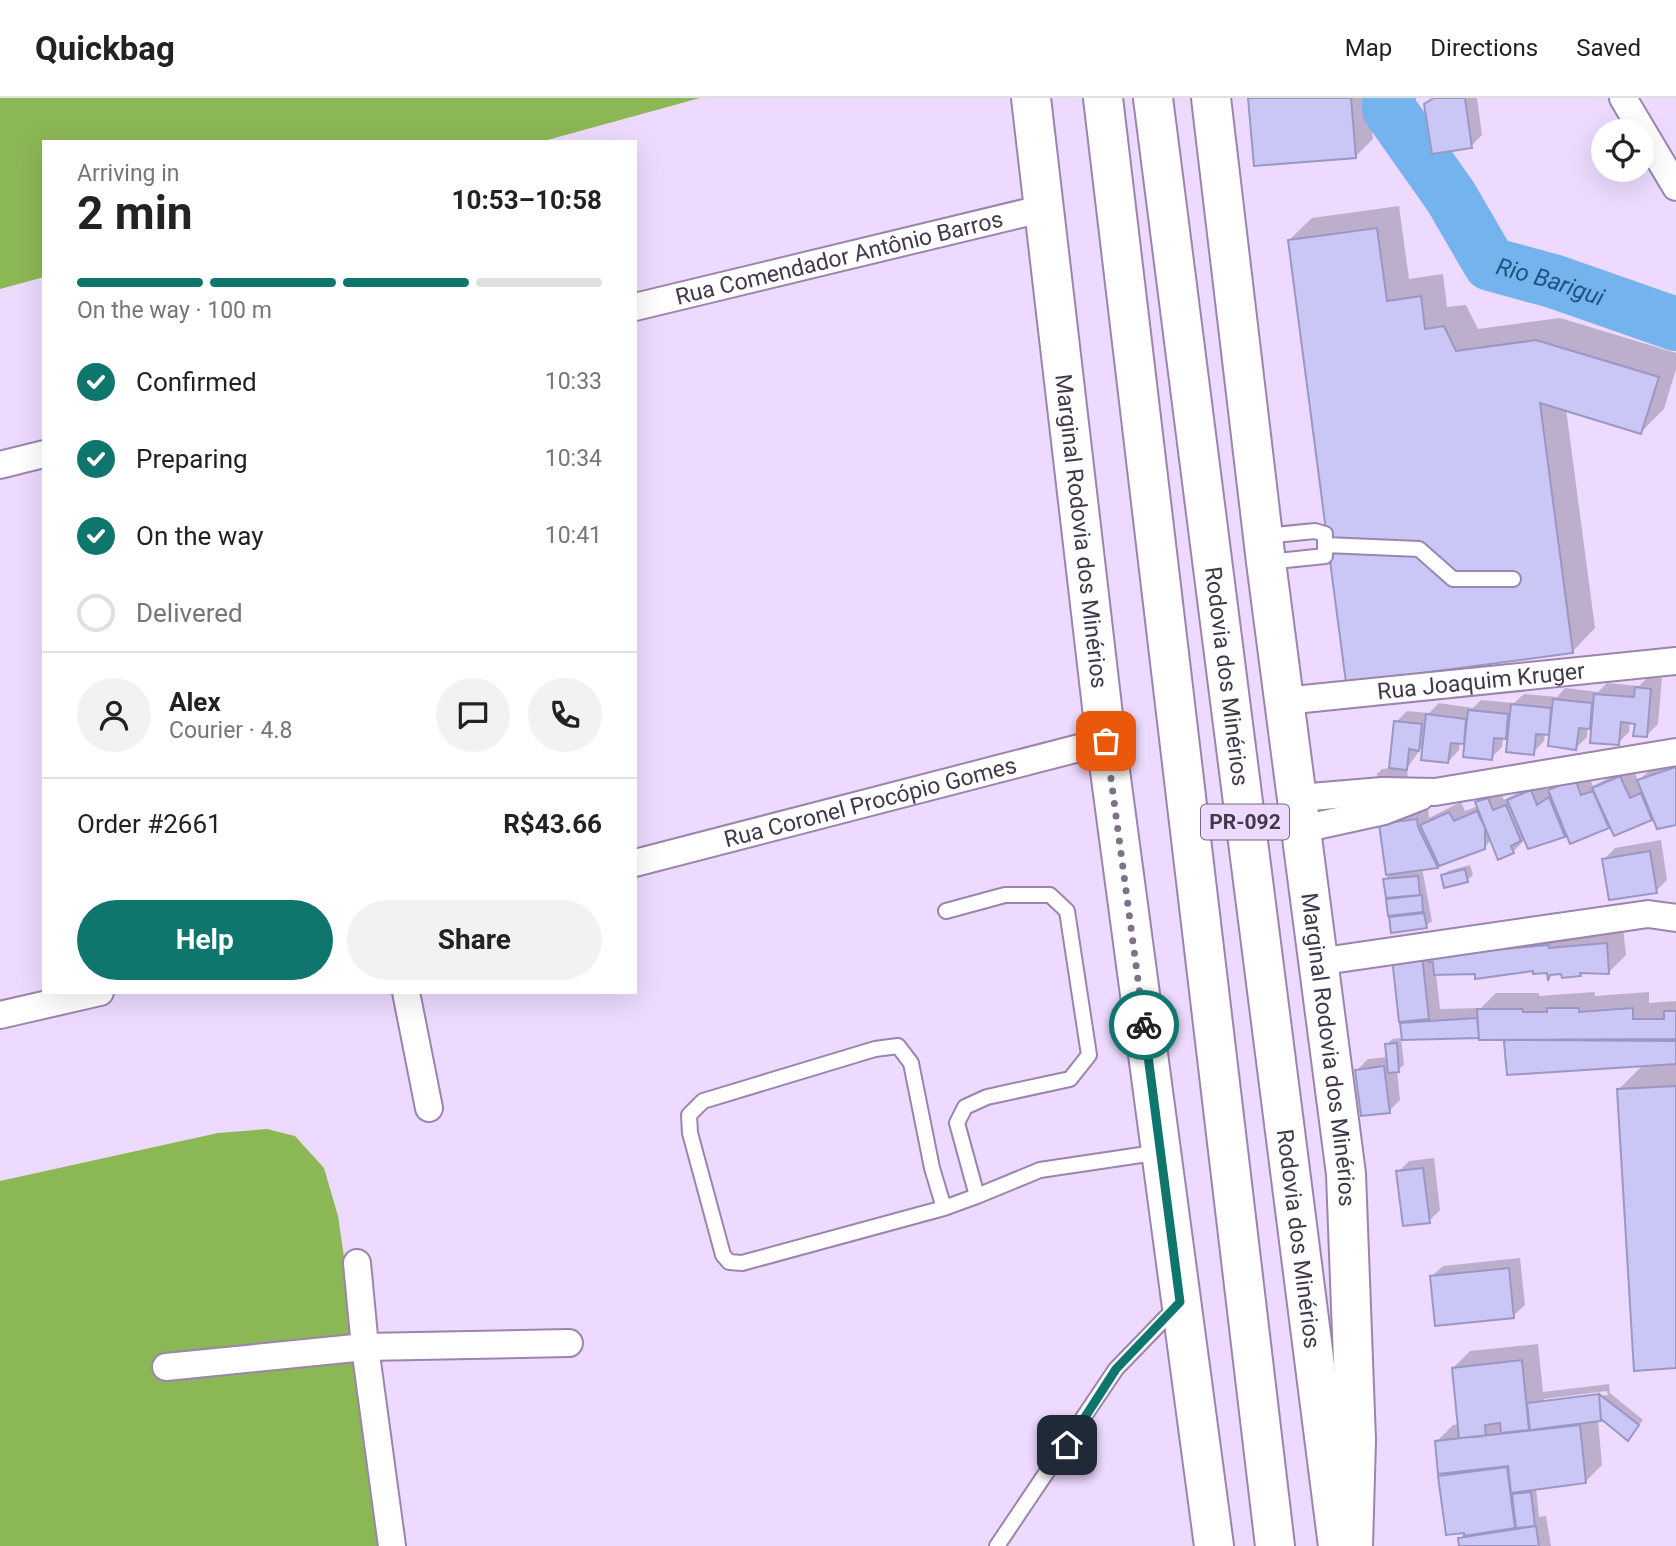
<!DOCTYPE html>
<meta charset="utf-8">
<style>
body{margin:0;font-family:Roboto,sans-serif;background:#f2f2f2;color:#222;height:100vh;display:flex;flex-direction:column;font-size:26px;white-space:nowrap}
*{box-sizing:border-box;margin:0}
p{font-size:23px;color:#767676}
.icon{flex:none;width:38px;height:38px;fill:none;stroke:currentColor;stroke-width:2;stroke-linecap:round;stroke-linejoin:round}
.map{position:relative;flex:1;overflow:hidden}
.side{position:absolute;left:42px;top:42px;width:595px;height:854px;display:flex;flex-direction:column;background:#fff;border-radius:0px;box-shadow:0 7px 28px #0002}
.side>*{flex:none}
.fabs{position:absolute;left:1591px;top:21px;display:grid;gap:14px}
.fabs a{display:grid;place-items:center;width:63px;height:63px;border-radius:50%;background:#fff;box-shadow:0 7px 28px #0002;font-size:35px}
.pin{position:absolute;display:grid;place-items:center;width:60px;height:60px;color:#fff;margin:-30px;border-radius:14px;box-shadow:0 4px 10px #0006}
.courier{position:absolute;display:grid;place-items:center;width:70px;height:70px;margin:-35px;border:5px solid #0f766e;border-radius:50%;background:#fff;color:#222;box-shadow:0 2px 9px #0007}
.headline em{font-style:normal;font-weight:700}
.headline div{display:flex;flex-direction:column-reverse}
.headline{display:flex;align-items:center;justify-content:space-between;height:119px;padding:0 35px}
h1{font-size:46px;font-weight:700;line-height:52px}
.bar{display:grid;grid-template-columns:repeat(4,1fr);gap:10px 7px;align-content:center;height:84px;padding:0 35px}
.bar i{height:9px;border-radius:5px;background:#e0e0e0}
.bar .on{background:#0f766e}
.bar p{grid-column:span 4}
.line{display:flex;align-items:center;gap:18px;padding:0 35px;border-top:2px solid #e0e0e0}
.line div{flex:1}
.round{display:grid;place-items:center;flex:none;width:74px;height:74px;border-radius:37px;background:#f2f2f2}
ol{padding:0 35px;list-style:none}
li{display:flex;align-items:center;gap:21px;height:77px}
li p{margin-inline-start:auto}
li .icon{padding:7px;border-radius:50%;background:#0f766e;color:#fff;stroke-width:4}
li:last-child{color:#767676}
li i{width:38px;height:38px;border:4px solid #e0e0e0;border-radius:50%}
.action{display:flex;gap:14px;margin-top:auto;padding:14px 35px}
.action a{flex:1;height:80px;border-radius:42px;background:#0f766e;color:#fff;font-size:28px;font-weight:700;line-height:80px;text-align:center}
.action a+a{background:#f2f2f2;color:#222}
header{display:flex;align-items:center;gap:42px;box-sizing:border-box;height:98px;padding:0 35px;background:#fff;border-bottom:2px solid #e0e0e0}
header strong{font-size:33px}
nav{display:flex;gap:38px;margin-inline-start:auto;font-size:24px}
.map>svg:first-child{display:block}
</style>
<header>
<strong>Quickbag</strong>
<nav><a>Map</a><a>Directions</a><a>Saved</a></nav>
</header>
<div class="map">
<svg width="1676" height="1448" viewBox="0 0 1676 1448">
<rect width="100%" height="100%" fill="#eddafe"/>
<path fill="#8cb755" d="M0,0h700l-160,44h-496v135l-44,12z
M267,1031l28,7 29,32 14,48 48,330h-386v-365l218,-48z"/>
<path fill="#0003" fill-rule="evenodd" d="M1250,0h119l4,41 -17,17z
M1432,0h45l5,37 -11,11 -45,-42z
M1399,108l10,73 34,-5 4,33 19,-2 12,24 82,-11 116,35v16l-12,40 -23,23 -75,-23 29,219 -22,23 -284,-411 23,-22z
M1648,579l14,1 -4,46 -11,11 -10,-13 -7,-1 -1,11 -11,11 -26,-19 -4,3 -1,10 -11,11 -31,-15 -1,8 -11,12 -23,-20 -7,4 -1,10 -11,11 -31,-16 -1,8 -11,12 -23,-19 -18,25 3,43 18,-3 1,10 32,-16 4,9 13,-5 11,-14 10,-4 5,12 38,-20 6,13 13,-13 25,-11 7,17 39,-20 6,15 12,-11 26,-11v64l-22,-6 -39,17 -4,-9 -40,17 -3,-8 -39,13 -4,-8 -12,13 -21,-13 -8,9 -46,18 -16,2 10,53 -6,5 -33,5 -8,-52 7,-7 -15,-98 5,-5 8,-1 6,-46 11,-11 22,2 10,-10 34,5 8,-8 33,3 10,-9 33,3 8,-9 33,4 9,-9 32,3z
M1661,742l6,40 -11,11 -52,-32 11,-11z
M1470,767l3,10 -6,5 -25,-4 6,-5z
M1623,829l3,28 -17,17 -29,2 -45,-5 -99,4 4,36 41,-1 15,-15h43v3l56,-4v4l54,-4v11l27,-2v365l-57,-277 25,-25 -138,-21 5,-5h-107l-10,-79zM1530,938v8l-11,-7z
M1401,940l3,27 -7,5 3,30 -11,11 -32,-41 11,-11 20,-2 -1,-12 5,-6z
M1434,1060l6,52 -11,11 -31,-49 11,-11z
M1520,1160l5,47 -12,11 -82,-39 12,-11z
M1538,1246l5,48 66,-8 1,9 33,27 -15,19 -26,-21 -4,2 4,45 -17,17 -49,6 3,29 7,-1 5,30h-90l-1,-8 8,-8 -28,-54 4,-4 -8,-30 17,-17 7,-1 -7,-56 17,-17zM1607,1293l1,4 -64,8v-4z"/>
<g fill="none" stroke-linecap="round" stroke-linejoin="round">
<path stroke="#75b3ef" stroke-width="54" id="s1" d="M1389,0v11l62,88 39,67 63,17 123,43"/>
</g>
<path fill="#cac6f5" stroke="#9b97c4" stroke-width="2" d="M1248,0h103l5,60 -102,8z
M1434,0h31l7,50 -40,6 -8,-50z
M1377,130l10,73 34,-5 4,33 19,-3 12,25 80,-11 123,37 -18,57 -101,-31 33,250 -227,30 -58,-443z
M1635,589l16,2 -4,48 -14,-1 2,-12 -14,-2 -2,23 -29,-2 4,-49 40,3z
M1553,601l39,4 -2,26 -11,-1 -3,22 -28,-4z
M1511,606l40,4 -2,27 -13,-1 -2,21 -28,-3z
M1468,612l40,4 -2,25 -12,-1 -2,22 -29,-3z
M1426,616l40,5 -2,25 -13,-1 -3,20 -27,-3z
M1394,623l28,3 -3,27 -10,-2 -2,21 -18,-2z
M1676,669v58l-19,4 -20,-49z
M1620,678l10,22 11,-5 11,27 -38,16 -22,-48z
M1575,681l6,16 12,-4 16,37 -39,16 -22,-54z
M1531,692l6,15 12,-8 16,40 -37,12 -21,-49z
M1488,700l5,12 13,-5 15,36 -10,5 3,7 -16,7 -23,-58z
M1477,713l8,17v21l-46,17 -19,-41 29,-13 5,9z
M1417,721l1,8 20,41 -52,7 -7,-51z
M1650,753l7,42 -48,7 -7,-41z
M1465,771l3,13 -24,6 -3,-13z
M1418,778l2,19 -34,3 -3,-19z
M1422,797l1,17 -35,4 -2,-17z
M1424,815l3,15 -36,5 -2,-16z
M1607,845l2,31 -29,-1 1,3 -19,2 -1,-4 -11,1 -2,6 -1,-8 -14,1v-3l-58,8v-5l-41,1 -1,-13h-4l-1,-6 120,-11 1,3z
M1422,857l7,64 -30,3 -7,-64z
M1547,910h32v4l54,-4v11h31v-8h12v28l-197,1 -2,-31h45l1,3h24z
M1477,920l2,20 -77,2 -2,-17z
M1506,942l170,1v23l-169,11 -3,-33z
M1397,945l2,29 -11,1 -3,-29z
M1384,968l6,47 -29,3 -6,-46z
M1676,988v282l-42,3 -17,-282z
M1423,1070l7,55 -27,3 -7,-55z
M1509,1170l5,50 -79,8 -5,-50z
M1522,1262l7,70 -28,3 -1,-10 -15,2 1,11 -27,2 -7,-70z
M1599,1296l2,27 -71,9 -3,-27z
M1599,1296l40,31 -11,16 -27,-22z
M1580,1327l6,58 -75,10 -3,-27 -70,8 -3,-33z
M1507,1369l8,61 -51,8v-3l-18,2 -8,-59z
M1531,1394l4,34 -19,2 -4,-34z
M1536,1428l3,20h-80l-1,-8z"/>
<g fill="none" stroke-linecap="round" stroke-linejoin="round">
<defs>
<path id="service" d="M1264,438l51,-5 10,3v22l-57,6
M1326,447l93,4 34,30h60
M946,813l59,-16h45l17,16 22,144 -19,24 -83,18 -22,10 -8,16 20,73 63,-26 121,-18
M944,1110l-202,55 -13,-1 -6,-7 -33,-122 -1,-18 14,-14 172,-52 23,-3 13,17 21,105 12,40 33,-12
M997,1448l119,-177 60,-62"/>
<g id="minor">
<path d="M1623,0l53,89"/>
<path id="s2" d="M635,209l410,-99"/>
<path d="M0,367l44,-11"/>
<path id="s3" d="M1284,603l392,-40"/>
<path d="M1299,700l83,-7 53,1 241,-40"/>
<path d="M1302,731l82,-18 36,-14"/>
<path id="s4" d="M635,765l471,-122"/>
<path d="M1317,864l331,-48 28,4"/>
<path d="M406,894l23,116"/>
<path d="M0,917l100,-23"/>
<path d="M357,1165l8,84 27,199"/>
<path d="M166,1269l199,-20 204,-4"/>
</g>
<g id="secondary">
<path id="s5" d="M1031,0l75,643 108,805"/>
<path id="s6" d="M1211,0l55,464 80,612 10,266 -3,106"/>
</g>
<g id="primary">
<path d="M1103,0l172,1448"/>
<path id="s7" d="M1153,0l185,1448"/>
</g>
</defs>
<use href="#service" stroke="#9b84ae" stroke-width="18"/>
<use href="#minor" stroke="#9b84ae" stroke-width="30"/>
<use href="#secondary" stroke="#9b84ae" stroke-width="42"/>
<use href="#primary" stroke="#9b84ae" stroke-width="42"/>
<use href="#service" stroke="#fff" stroke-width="14"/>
<use href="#minor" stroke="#fff" stroke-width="26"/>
<use href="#secondary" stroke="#fff" stroke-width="38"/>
<use href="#primary" stroke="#fff" stroke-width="38"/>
</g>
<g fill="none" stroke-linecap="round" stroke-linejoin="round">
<path stroke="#7e7189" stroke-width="7" stroke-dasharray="0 12.6" d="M1106,643l38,284"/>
<path stroke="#0f766e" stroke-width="9" d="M1067,1347l49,-76 64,-67 -36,-277"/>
</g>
<g text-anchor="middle" stroke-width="6" stroke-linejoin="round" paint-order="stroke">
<rect fill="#eddafe" stroke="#756980" stroke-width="2" x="1201" y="706.5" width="88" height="35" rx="5"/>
<g font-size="21" font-weight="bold" fill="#42384a">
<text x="1245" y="731">PR-092</text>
</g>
<g font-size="23" fill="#42384a" stroke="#eddafe">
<text dy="8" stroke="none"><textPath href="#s2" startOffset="210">Rua Comendador Antônio Barros</textPath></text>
<text dy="8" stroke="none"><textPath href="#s5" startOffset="436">Marginal Rodovia dos Minérios</textPath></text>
<text dy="8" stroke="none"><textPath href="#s7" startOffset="583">Rodovia dos Minérios</textPath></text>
<text dy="8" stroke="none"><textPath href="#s3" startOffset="198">Rua Joaquim Kruger</textPath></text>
<text dy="8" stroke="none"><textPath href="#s4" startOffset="243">Rua Coronel Procópio Gomes</textPath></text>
<text dy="8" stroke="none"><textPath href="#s6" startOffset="959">Marginal Rodovia dos Minérios</textPath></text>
<text dy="8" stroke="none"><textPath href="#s7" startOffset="1150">Rodovia dos Minérios</textPath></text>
</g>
<g font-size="24" font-style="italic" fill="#1d5586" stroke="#eddafe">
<text dy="8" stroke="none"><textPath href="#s1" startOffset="259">Rio Barigui</textPath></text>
</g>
</g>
</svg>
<div class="fabs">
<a><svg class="icon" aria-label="locate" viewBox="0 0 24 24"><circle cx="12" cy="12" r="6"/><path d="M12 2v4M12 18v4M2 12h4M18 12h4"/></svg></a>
</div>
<div class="pin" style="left:1106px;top:643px;background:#ea580c"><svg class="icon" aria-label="bag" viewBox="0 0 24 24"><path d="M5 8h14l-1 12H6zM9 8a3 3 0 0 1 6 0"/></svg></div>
<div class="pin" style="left:1067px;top:1347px;background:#1f2937"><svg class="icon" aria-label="home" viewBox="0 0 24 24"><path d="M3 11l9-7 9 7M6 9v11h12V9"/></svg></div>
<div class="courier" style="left:1144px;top:927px"><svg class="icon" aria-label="bike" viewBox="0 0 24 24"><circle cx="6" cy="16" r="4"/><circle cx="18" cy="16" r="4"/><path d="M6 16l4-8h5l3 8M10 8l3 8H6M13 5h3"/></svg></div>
<section class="side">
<div class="headline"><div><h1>2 min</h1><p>Arriving in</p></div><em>10:53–10:58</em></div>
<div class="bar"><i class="on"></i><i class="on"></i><i class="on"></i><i></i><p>On the way · 100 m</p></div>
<ol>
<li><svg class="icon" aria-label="check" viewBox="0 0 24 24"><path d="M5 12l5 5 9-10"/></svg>Confirmed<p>10:33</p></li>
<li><svg class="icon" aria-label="check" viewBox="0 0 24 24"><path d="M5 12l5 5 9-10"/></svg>Preparing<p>10:34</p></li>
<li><svg class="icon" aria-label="check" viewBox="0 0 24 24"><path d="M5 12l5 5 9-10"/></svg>On the way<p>10:41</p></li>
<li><i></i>Delivered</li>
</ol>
<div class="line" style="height:126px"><a class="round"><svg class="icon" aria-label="person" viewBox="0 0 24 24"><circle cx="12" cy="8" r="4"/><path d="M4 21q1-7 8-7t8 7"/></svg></a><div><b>Alex</b><p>Courier · 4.8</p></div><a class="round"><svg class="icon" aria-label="chat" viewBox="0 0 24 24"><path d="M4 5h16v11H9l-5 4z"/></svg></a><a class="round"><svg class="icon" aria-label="phone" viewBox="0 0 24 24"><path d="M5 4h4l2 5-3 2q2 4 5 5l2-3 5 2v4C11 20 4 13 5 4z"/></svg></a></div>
<div class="line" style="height:91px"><div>Order #2661</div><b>R$43.66</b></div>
<div class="action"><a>Help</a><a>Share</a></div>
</section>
</div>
